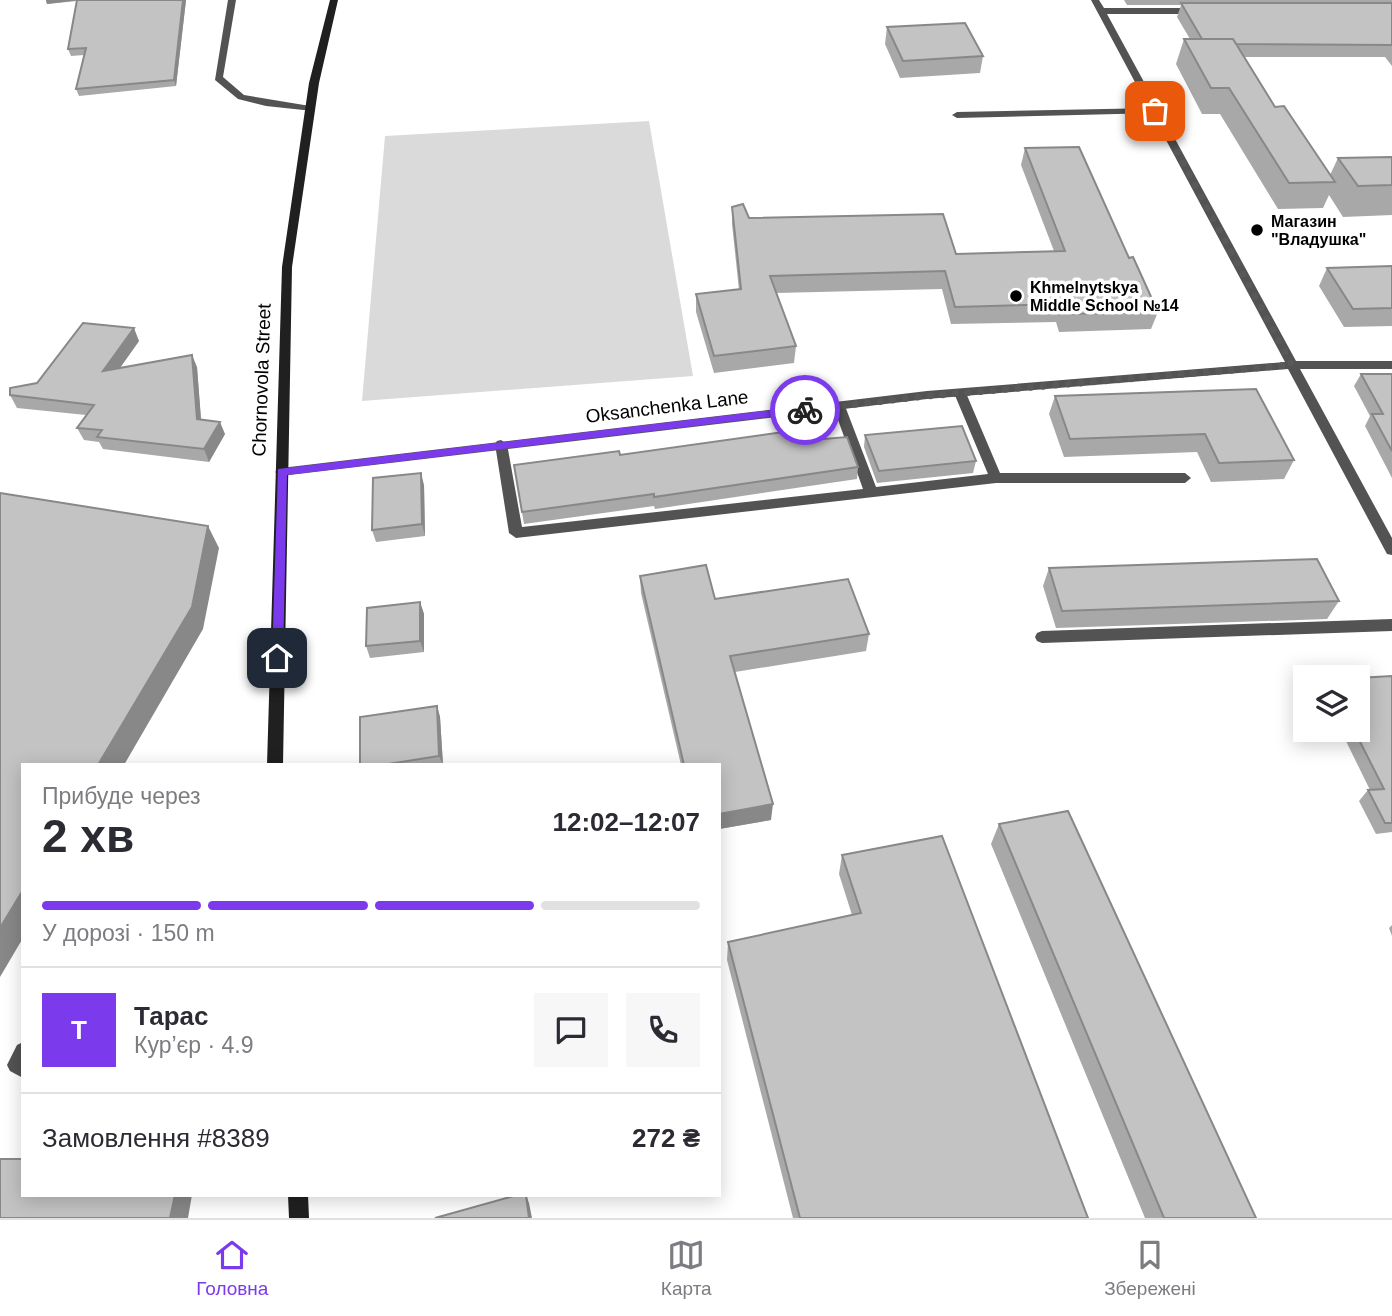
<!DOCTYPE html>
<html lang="uk">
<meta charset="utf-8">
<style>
body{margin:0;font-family:Helvetica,sans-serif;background:#f7f7f7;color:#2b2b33;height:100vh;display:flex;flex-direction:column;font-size:26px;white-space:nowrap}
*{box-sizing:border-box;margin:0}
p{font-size:23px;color:#7c7c81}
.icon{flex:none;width:38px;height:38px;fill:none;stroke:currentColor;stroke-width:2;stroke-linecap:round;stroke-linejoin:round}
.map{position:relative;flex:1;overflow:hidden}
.details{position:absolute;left:21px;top:763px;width:700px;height:434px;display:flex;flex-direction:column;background:#fff;border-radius:0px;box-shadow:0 4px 18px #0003}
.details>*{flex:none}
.tools{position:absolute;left:1293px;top:665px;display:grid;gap:14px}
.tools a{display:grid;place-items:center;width:77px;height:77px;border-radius:0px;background:#fff;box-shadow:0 4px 18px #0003;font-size:35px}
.pin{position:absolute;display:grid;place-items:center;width:60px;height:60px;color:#fff;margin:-30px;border-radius:14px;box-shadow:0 4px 10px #0006}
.courier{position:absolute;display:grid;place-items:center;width:70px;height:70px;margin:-35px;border:5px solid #7c3aed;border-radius:50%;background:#fff;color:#222;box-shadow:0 2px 9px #0007}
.summary em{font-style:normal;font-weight:800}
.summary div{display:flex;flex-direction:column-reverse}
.summary{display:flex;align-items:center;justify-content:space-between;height:119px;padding:0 21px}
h1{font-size:46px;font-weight:800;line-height:52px}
.bar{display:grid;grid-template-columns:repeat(4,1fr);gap:10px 7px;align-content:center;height:84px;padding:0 21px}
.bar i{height:9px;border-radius:5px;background:#e1e1e2}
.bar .selected{background:#7c3aed}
.bar p{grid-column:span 4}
.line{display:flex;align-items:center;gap:18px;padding:0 21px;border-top:2px solid #e1e1e2}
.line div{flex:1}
.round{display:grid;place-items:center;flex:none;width:74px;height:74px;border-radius:0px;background:#f7f7f7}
.tab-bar{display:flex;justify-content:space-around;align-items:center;height:98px;border-top:2px solid #e1e1e2;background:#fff;font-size:19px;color:#7c7c81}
.tab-bar a{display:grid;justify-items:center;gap:4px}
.tab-bar .selected{color:#7c3aed}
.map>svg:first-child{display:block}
</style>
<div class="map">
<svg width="1392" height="1218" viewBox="0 0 1392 1218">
<rect width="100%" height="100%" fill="#fff"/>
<path fill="#dadada" d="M649,121l44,255 -331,25 23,-265z"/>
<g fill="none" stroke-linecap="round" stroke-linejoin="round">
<path fill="#535353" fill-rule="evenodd" d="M228,0h8l-13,77 21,18 66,11 5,3 -2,2 -47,-5 -28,-7 -23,-19z
M1155,108l3,1v4l-201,5 -5,-3 5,-3z
M960,389l6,4 34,80h185l6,5 -6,5h-189l-480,55 -7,-5 -14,-89 2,-3 4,-1 6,4 15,83 341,-38 -30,-83 6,-4 6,4 31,81 112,-13 -34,-81z
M1392,619v12l-350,12 -5,-2 -2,-4 2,-4 5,-2z
M23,1042v36l-13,-7 -3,-6 10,-20z"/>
<path fill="#535353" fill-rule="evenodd" d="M1091,0h8l5,8h94l4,3 -4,3h-91l189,347h96v8h-92l92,169v17l-5,-1 -99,-185 -361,30 -646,77 -6,-4 6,-4 646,-77 358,-29z"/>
<path fill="#202020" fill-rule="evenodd" d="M330,0h8l-19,83 -27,184 -9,498h-16l15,-498 27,-184z
M288,1195h20l1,23h-20z"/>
</g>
<path fill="#a8a8a8" d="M46,0h140l-10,86 -97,10 -3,-7 8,-34 -13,1 -3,-7 9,-48 -30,3z
M1124,0h268v66l-7,-9h-141l31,50 55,68 8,-17 54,-1v58l-49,2 -14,-22 -6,13 -45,1 -58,-95h-18l-26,-50 8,-25h6l-13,-22 4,-12h-54z
M887,27l96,29 -3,17 -80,5 -15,-34z
M1025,148l104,110 29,54 -7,17 -92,3 -3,-10 -105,2 -9,-35 -166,4 20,53 -2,17 -80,10 -18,-61v-18l43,-4 -7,-66v-17l17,11 207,36 98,-3 -33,-86z
M1392,266v60l-48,1 -25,-41 8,-18z
M139,341l-19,27 77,-1 4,53 24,14 -16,28 -106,-13 -4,-7 -15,-2 -7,-12 9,-13 -69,-7 -7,-13 27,-12z
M1361,374h31v104l-27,-52 5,-10 -16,-30z
M1256,389l38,71 -10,19 -73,3 -14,-30 -133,5 -15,-43 6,-18z
M865,435l111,26 -3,12 -96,10 -13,-36z
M824,439l34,28 -1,12 -202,30 -1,-3 -130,18 -10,-59 106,-10z
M424,485l1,51 -49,6 -4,-12z
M1049,568l290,33 -12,18 -271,9 -13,-42z
M640,576l75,23 154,35 -3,17 -131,21 36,148 -52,9v-64h-38l-40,-172z
M420,602l4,12v38l-54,6 -4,-12z
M1392,676v156l-16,2 -17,-33 9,-11h2l-29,-59 -26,2 -1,-3h44z
M1304,681h2v32l-10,-20z
M437,706l3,11 3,48h-83z
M999,824l257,394h-111l-154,-374z
M842,855l246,363h-295l-66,-258 1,-18 124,-27 -13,-41z
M1392,925v11l-3,-8z"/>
<path fill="#888" d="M46,0h34l-33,4z
M183,0h3l-10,86 -2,-6z
M134,328l5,13 -30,42 -6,-12z
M192,355l5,12 5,65 -5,-13z
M220,422l5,12 -16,28 -5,-13z
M421,473l3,12 1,51 -3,-12z
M208,526l11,22 -16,81 -79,136h-26z
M420,602l4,12v38l-4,-11z
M437,706l3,11 3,48 -4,-9z
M773,804l-2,16 -52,9v-15z
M23,890v48l-23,39v-49z
M175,1195h17l-4,23h-18z
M526,1195l3,8 3,15h-3z"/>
<path fill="#c3c3c3" stroke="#888" stroke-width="2" d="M77,0h106l-9,80 -98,9 10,-41 -18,1z
M1181,3h211v42l-156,-1 -3,-5h-31z
M965,23l18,33 -80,5 -16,-34z
M1184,39h49l42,68 9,-1 51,76 -46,1 -60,-95h-18z
M1079,147l50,111 4,-1 25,55 -94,2 -4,-10 -105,3 -10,-36 -175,5 26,70 -82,10 -18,-62 45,-5 -9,-82 11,-3 6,14 194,-4 13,40 109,-3 -40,-103z
M1392,157v28l-34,1 -20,-28z
M1392,266v42l-39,1 -26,-41z
M83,323l51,5 -31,43 89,-16 5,64 23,3 -16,27 -107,-12 5,-7 -25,-2 17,-23 -84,-10v-7l27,-5z
M1361,374h31v77l-20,-37h11z
M1256,389l38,71 -75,3 -14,-29 -135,5 -15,-43z
M962,426l14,35 -97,10 -14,-36z
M819,427l5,12 23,-2 11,30 -204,30v-3l-132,18 -8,-47 105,-14 1,4z
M421,473l1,51 -50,6 1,-52z
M0,493l208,33 -16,81 -94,158h-75v125l-23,38z
M1317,559l22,42 -277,10 -13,-43z
M706,565l9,34 133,-20 21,55 -139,22 43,148 -54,10v-49h-35l-44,-189z
M420,602v39l-54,5 1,-38z
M1392,676v147h-7l-17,-33 16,-1 -30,-59h4v-52z
M437,706l2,50 -57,9h-22v-48z
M1068,811l188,407h-92l-165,-394z
M942,836l146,382h-288l-72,-276 133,-29 -19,-58z
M0,1159h23v36h152l-5,23h-170z
M517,1195h9l3,23h-94z"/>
<path fill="#7c3aed" d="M805,406l5,4 -1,2 -522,63 -4,183 -6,5 -5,-5 6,-189z"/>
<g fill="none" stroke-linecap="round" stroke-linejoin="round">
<path stroke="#595959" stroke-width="7" stroke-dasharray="0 12.6" d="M805,410l122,-14 365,-31 -137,-254"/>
</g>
<g fill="#000" stroke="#fff" stroke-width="2.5">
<circle cx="1257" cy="230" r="7"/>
<circle cx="1016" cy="296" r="7"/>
</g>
<g text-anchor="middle" stroke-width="7" stroke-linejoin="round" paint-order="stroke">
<g font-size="16" font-weight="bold" fill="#000" stroke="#fff" text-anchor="start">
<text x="1271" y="227">Магазин<tspan x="1271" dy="18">"Владушка"</tspan></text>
<text x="1030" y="293">Khmelnytskya<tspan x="1030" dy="18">Middle School №14</tspan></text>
</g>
<g font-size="19" fill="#000" stroke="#fff">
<text transform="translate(261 380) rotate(-88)" y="7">Chornovola Street</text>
<text transform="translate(667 406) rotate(-7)" y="7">Oksanchenka Lane</text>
</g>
</g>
</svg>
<div class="tools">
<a><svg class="icon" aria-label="layers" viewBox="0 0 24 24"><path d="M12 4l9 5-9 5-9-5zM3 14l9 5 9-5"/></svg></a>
</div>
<div class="pin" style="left:1155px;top:111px;background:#ea580c"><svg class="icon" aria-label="bag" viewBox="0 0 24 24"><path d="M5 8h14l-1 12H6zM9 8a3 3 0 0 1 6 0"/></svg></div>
<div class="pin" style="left:277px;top:658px;background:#1f2937"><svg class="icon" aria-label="home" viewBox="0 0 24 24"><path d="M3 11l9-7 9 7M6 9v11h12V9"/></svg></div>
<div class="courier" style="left:805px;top:410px"><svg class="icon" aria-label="bike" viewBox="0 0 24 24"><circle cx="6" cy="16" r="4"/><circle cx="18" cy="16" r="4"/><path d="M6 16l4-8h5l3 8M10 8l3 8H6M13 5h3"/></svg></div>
<section class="details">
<div class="summary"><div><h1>2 хв</h1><p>Прибуде через</p></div><em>12:02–12:07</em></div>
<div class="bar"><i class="selected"></i><i class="selected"></i><i class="selected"></i><i></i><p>У дорозі · 150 m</p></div>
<div class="line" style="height:126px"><b class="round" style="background:#7c3aed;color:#fff">Т</b><div><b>Тарас</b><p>Кур’єр · 4.9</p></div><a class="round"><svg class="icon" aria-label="chat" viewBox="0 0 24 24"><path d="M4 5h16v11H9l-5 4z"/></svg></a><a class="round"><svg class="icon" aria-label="phone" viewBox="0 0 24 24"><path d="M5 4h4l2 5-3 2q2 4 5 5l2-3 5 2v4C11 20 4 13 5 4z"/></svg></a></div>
<div class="line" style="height:91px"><div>Замовлення #8389</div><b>272 ₴</b></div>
</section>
</div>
<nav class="tab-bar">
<a class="selected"><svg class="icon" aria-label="home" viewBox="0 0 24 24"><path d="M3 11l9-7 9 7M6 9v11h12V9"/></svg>Головна</a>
<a><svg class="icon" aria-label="map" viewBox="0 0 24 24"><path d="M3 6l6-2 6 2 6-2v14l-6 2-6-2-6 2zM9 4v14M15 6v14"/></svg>Карта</a>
<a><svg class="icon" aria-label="saved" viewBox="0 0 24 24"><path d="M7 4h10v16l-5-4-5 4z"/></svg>Збережені</a>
</nav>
